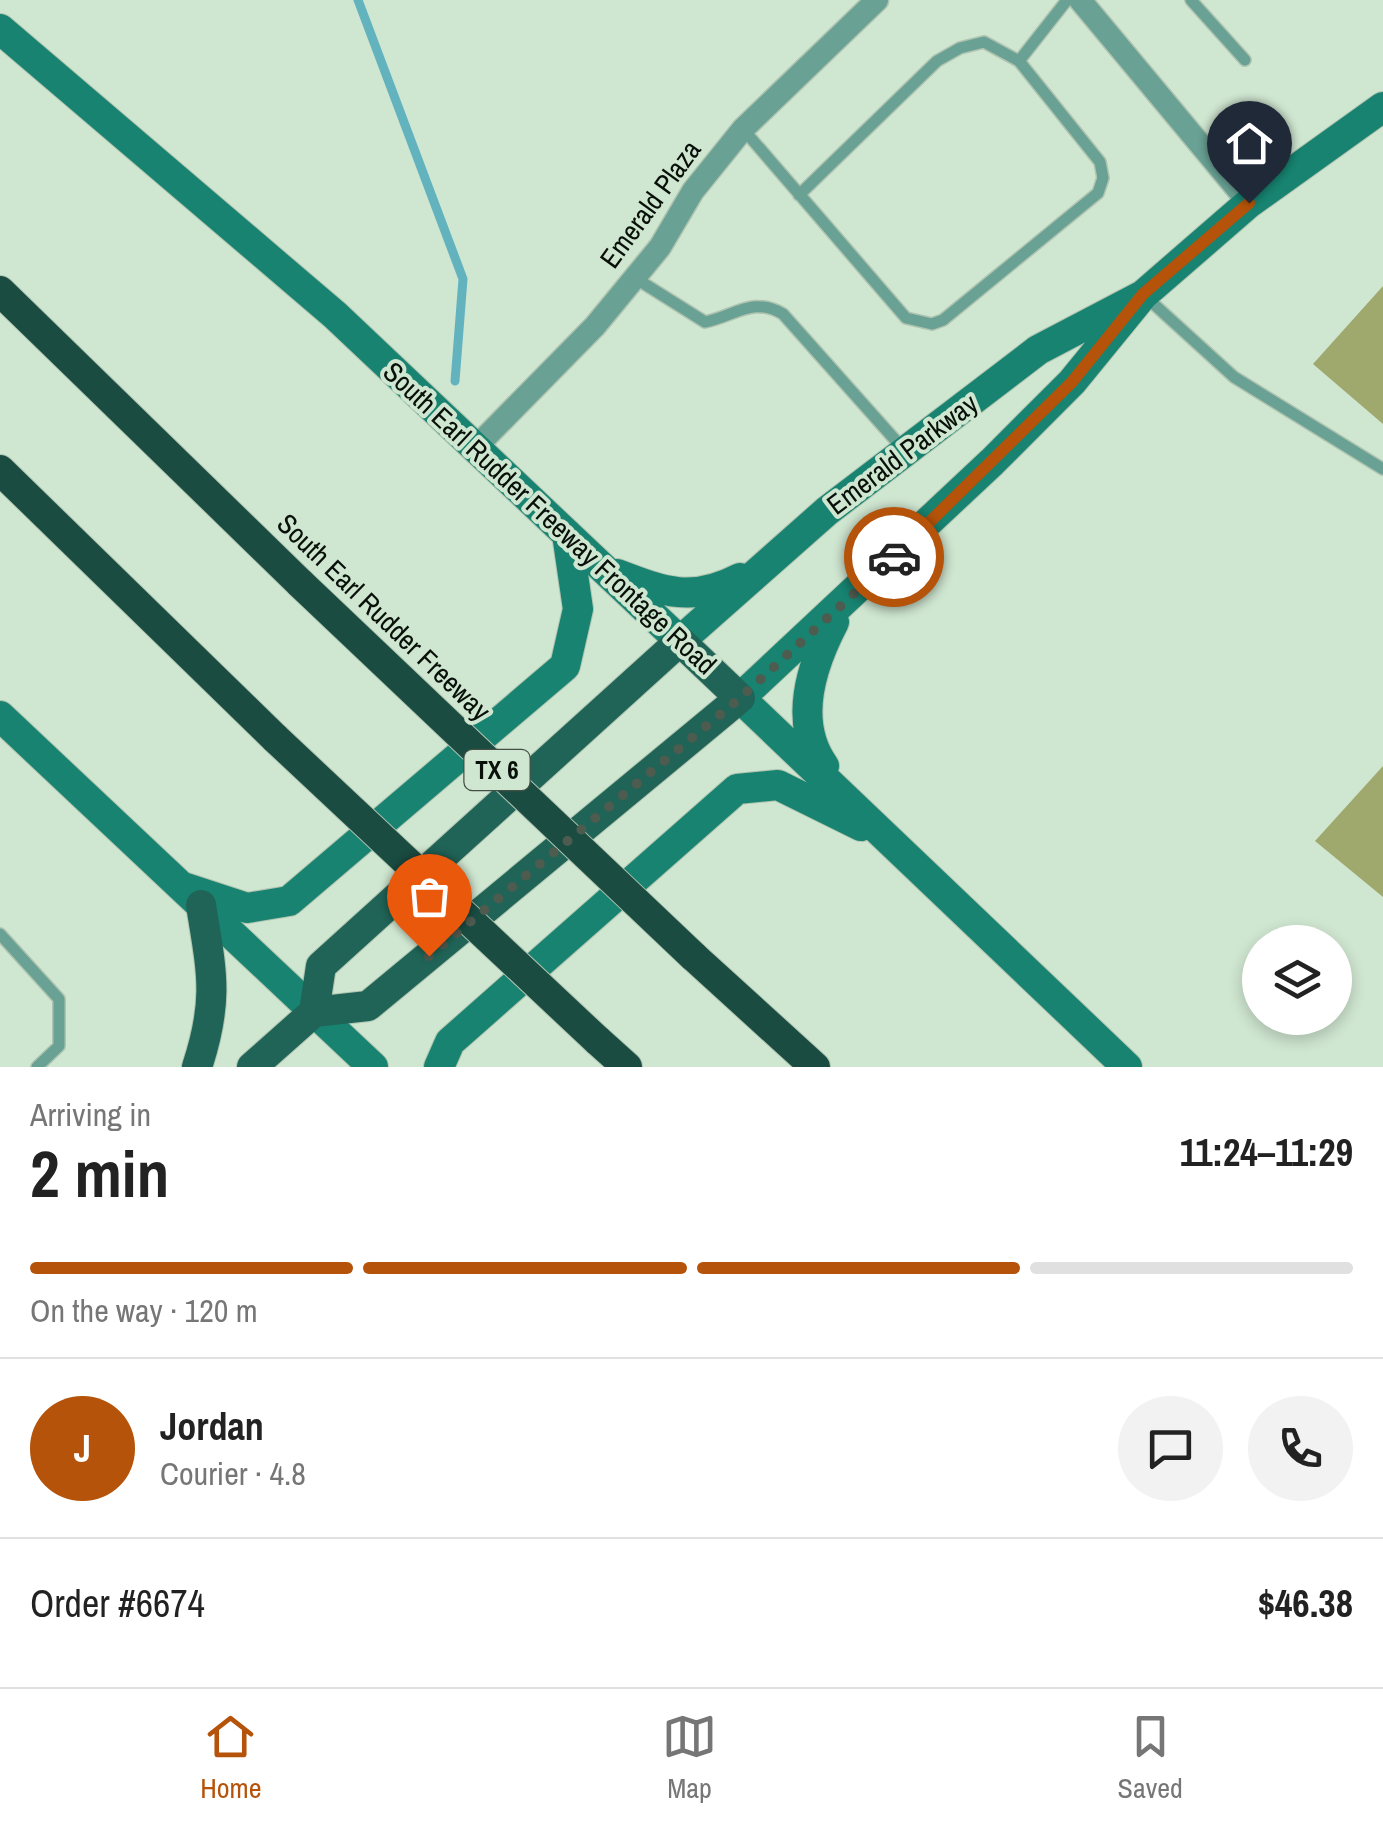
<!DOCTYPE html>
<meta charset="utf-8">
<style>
body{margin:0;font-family:"Archivo Narrow",sans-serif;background:#f2f2f2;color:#222;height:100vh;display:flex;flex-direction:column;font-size:38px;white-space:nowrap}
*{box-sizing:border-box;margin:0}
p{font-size:32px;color:#767676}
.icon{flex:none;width:55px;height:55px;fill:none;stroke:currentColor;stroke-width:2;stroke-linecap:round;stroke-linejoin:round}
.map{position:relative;height:1067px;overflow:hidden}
.details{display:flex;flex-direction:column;background:#fff;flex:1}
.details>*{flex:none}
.fabs{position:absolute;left:1242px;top:925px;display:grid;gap:20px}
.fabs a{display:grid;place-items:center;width:110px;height:110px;border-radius:50%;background:#fff;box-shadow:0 5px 15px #0003;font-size:50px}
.pin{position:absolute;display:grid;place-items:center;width:85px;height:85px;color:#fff;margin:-102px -42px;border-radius:50% 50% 50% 0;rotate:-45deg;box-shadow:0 0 10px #0007}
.pin .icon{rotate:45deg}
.courier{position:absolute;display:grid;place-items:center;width:100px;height:100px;margin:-50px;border:8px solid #b45309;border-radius:50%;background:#fff;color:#222;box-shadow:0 2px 12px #0007}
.head em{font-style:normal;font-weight:800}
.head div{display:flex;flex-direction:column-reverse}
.head{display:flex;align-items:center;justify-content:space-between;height:170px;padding:0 30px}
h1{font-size:65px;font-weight:800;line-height:75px}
.bar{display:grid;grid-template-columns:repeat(4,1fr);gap:15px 10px;align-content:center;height:120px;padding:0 30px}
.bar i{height:12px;border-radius:8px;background:#e0e0e0}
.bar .active{background:#b45309}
.bar p{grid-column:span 4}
.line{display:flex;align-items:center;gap:25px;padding:0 30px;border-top:2px solid #e0e0e0}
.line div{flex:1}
.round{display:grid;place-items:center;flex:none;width:105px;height:105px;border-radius:52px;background:#f2f2f2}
.menu{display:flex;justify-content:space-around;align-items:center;height:140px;border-top:2px solid #e0e0e0;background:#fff;font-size:28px;color:#767676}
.menu a{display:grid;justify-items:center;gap:5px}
.menu .active{color:#b45309}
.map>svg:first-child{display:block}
</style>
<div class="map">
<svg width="1383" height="1067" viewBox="0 0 1383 1067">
<rect width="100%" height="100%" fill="#cfe6d0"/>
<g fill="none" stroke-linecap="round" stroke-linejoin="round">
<path stroke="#63b3bf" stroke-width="9" d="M358,0l105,279 -8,102"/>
</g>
<path fill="#9fa86d" d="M1383,286v138l-70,-60z
M1383,766v131l-68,-56z"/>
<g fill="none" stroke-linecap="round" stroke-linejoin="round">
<defs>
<path id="lane" d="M1191,0l54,60
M1019,61l48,-61
M743,129l163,189 26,6 11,-4 155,-127 5,-15 -3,-16 -81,-101 -35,-19 -24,6 -23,13 -138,134
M635,278l70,44c30,-6 48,-26 78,-8l122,137
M1146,297l88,80 149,92
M0,934l59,65v47l-22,21"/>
<path id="street" d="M1080,0l169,203
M476,447l119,-121 65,-79 33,-56 50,-62 134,-129"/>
<path id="secondary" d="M0,29l335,286 345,326 147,-130 211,-161 105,-55
M617,574c47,18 75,29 123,4
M0,716l373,351
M824,766c-31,-43 -13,-100 10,-144
M183,887l64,21 42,-7 276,-235 13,-57 -11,-75
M439,1067l11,-25 287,-253 41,-4 83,41
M1127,1067l-387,-369 252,-236 80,-80 71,-87 106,-92 134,-96"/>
<path id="primary" d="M197,1067c22,-67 15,-94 4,-162
M252,1067l62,-55 54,-6 372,-308 -60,-57 -359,325 -7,46"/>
<path id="highway" d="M0,291l301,293
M0,470l276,269
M693,956l122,111
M597,1040l30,27"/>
</defs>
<use href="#lane" stroke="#afc4b0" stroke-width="14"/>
<use href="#street" stroke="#afc4b0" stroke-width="25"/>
<use href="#secondary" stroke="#afc4b0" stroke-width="32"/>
<use href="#primary" stroke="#afc4b0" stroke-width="32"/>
<use href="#highway" stroke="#afc4b0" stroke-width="32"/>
<use href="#lane" stroke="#69a194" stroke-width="11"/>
<use href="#street" stroke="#69a194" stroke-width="22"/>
<use href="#secondary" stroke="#178370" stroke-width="30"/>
<use href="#primary" stroke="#206457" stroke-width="30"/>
<use href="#highway" stroke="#1a4c42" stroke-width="30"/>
<defs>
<path id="highway-bridge" d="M301,584l392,372
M276,739l321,301"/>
</defs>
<use href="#highway-bridge" stroke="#afc4b0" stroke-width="32" stroke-linecap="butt"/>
<use href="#highway-bridge" stroke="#1a4c42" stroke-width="30"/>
</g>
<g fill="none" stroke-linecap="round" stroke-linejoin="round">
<path stroke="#4e5b4f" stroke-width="10" stroke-dasharray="0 18" d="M429,956l311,-258 154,-141"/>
<path stroke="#b45309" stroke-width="12" d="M894,557l178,-175 71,-88 106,-91"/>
</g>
<g text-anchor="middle" stroke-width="8" stroke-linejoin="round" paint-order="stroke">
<rect fill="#cfe6d0" stroke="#445045" stroke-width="2.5" x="464.5" y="750" width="65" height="40" rx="8"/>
<g font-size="25" font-weight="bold" fill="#081009">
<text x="497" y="779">TX 6</text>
</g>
<g font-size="28" fill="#081009" stroke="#cfe6d0">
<text transform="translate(650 204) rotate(-54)" y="10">Emerald Plaza</text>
<text transform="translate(902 454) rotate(-37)" y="10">Emerald Parkway</text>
<text transform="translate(550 518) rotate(43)" y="10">South Earl Rudder Freeway Frontage Road</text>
<text transform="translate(384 617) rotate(44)" y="10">South Earl Rudder Freeway</text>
</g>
</g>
</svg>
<div class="fabs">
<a><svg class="icon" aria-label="layers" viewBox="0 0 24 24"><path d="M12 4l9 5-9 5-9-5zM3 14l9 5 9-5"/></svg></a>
</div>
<div class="pin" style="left:429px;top:956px;background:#ea580c"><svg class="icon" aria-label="bag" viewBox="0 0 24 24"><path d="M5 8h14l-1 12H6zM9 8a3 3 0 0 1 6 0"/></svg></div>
<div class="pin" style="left:1249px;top:203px;background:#1f2937"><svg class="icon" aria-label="home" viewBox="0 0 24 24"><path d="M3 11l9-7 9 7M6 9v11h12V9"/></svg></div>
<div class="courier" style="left:894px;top:557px"><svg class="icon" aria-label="car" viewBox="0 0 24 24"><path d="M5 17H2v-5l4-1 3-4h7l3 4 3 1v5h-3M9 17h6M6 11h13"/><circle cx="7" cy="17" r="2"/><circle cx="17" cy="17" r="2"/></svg></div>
</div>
<section class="details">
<div class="head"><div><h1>2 min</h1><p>Arriving in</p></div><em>11:24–11:29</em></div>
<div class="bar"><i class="active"></i><i class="active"></i><i class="active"></i><i></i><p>On the way · 120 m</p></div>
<div class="line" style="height:180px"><b class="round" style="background:#b45309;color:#fff">J</b><div><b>Jordan</b><p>Courier · 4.8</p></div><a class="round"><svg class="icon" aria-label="chat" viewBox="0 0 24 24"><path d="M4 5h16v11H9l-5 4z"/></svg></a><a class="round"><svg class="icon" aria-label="phone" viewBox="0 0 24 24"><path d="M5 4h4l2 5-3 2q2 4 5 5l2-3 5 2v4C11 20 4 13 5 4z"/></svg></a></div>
<div class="line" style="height:130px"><div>Order #6674</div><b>$46.38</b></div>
</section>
<nav class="menu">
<a class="active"><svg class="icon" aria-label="home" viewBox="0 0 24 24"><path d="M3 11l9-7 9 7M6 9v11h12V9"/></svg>Home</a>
<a><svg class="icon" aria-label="map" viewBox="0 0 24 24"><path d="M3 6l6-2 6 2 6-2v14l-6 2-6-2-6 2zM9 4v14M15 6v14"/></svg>Map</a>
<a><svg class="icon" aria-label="saved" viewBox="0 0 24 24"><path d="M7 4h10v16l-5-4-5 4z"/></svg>Saved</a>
</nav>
